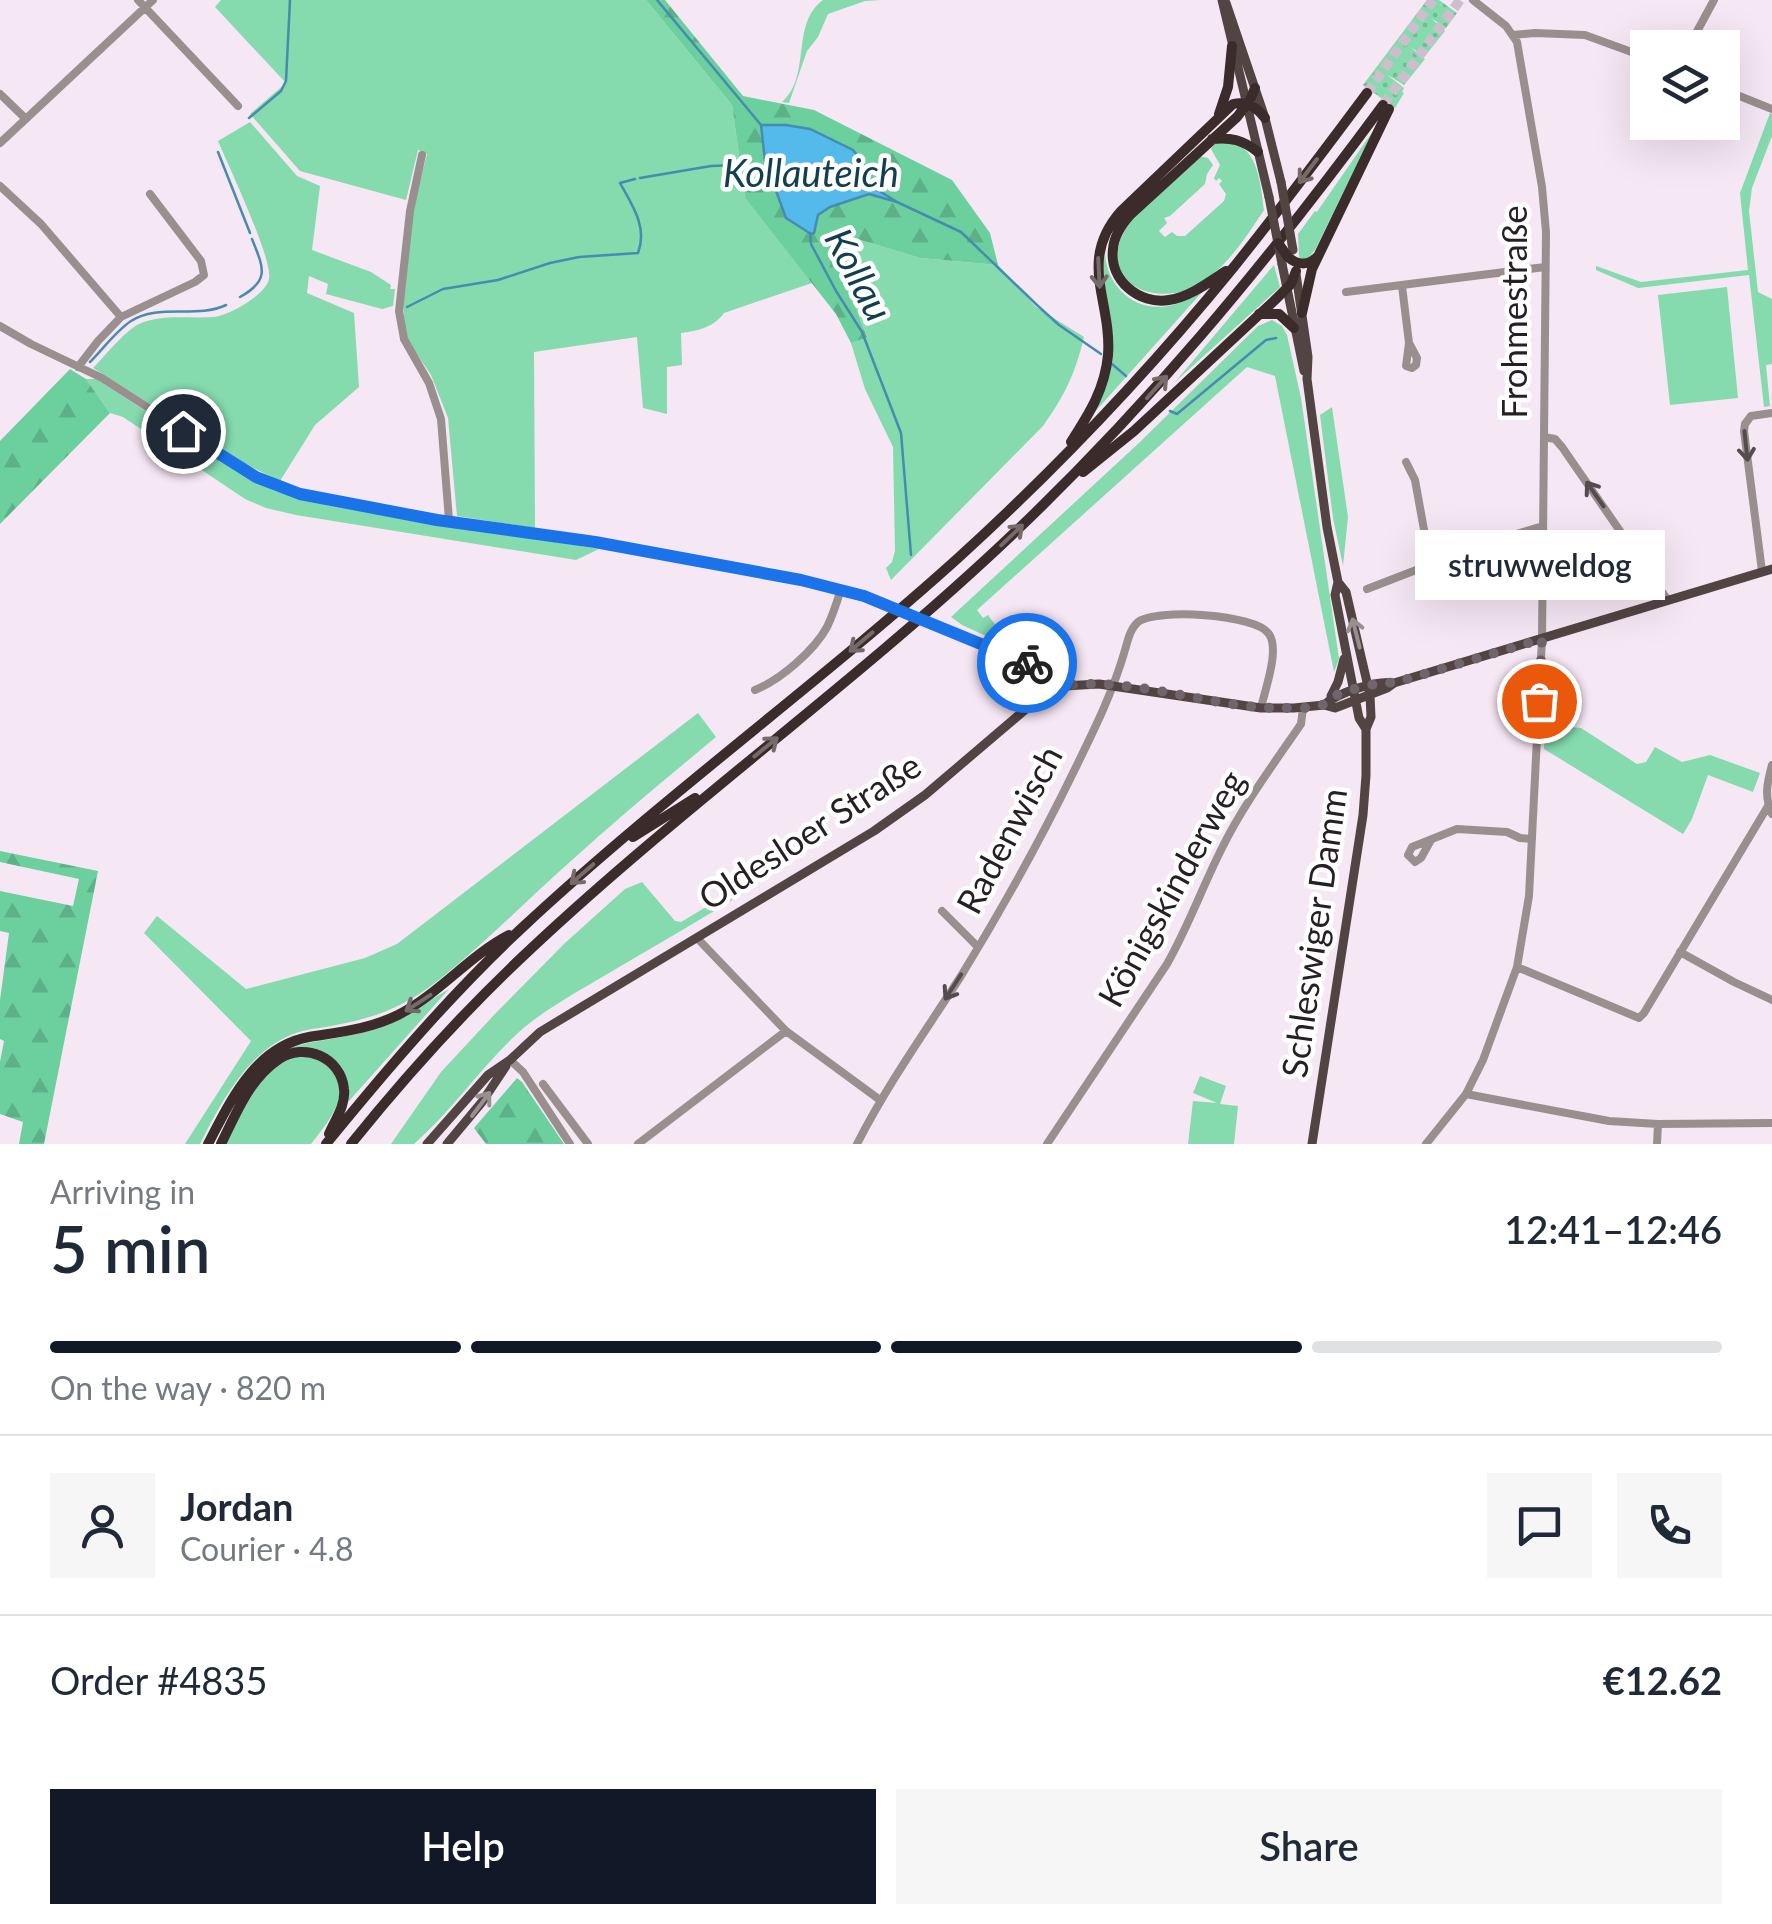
<!DOCTYPE html>
<meta charset="utf-8">
<style>
body{margin:0;font-family:Lato,sans-serif;background:#f6f6f7;color:#1f2937;height:100vh;display:flex;flex-direction:column;font-size:38px;white-space:nowrap}
*{box-sizing:border-box;margin:0}
p{font-size:32px;color:#747a83}
.icon{flex:none;width:55px;height:55px;fill:none;stroke:currentColor;stroke-width:2;stroke-linecap:round;stroke-linejoin:round}
.map{position:relative;height:1144px;overflow:hidden}
.drawer{display:flex;flex-direction:column;background:#fff;flex:1}
.drawer>*{flex:none}
.buttons{position:absolute;left:1630px;top:30px;display:grid;gap:20px}
.buttons a{display:grid;place-items:center;width:110px;height:110px;border-radius:0px;background:#fff;box-shadow:0 10px 40px #0002;font-size:50px}
.pin{position:absolute;display:grid;place-items:center;width:85px;height:85px;color:#fff;margin:-42px;border:5px solid #fff;border-radius:50%;box-shadow:0 2px 10px #0007}
.courier{position:absolute;display:grid;place-items:center;width:100px;height:100px;margin:-50px;border:8px solid #1a73e8;border-radius:50%;background:#fff;color:#222;box-shadow:0 2px 12px #0007}
.bubble{position:absolute;height:70px;border-radius:0px;background:#fff;box-shadow:0 10px 40px #0002;font-size:32px;font-weight:600;line-height:70px;text-align:center}
.headline em{font-style:normal;font-weight:600}
.headline div{display:flex;flex-direction:column-reverse}
.headline{display:flex;align-items:center;justify-content:space-between;height:170px;padding:0 50px}
h1{font-size:65px;font-weight:600;line-height:75px}
.bar{display:grid;grid-template-columns:repeat(4,1fr);gap:15px 10px;align-content:center;height:120px;padding:0 50px}
.bar i{height:12px;border-radius:8px;background:#e0e1e3}
.bar .current{background:#111827}
.bar p{grid-column:span 4}
.line{display:flex;align-items:center;gap:25px;padding:0 50px;border-top:2px solid #e0e1e3}
.line div{flex:1}
.round{display:grid;place-items:center;flex:none;width:105px;height:105px;border-radius:0px;background:#f6f6f7}
.button{display:flex;gap:20px;margin-top:auto;padding:20px 50px}
.button a{flex:1;height:115px;border-radius:0px;background:#111827;color:#fff;font-size:40px;font-weight:600;line-height:115px;text-align:center}
.button a+a{background:#f6f6f7;color:#1f2937}
.map>svg:first-child{display:block}
</style>
<div class="map">
<svg width="1772" height="1144" viewBox="0 0 1772 1144">
<defs>
<pattern id="forest-firs" width="22" height="20" patternUnits="userSpaceOnUse" patternTransform="scale(2.5)"><rect width="22" height="20" fill="#6ccf9e"/><path d="M5 1l3.5 6h-7zM16 11l3.5 6h-7z" fill="#5db188"/></pattern>
<pattern id="garden-dots" width="8" height="8" patternUnits="userSpaceOnUse" patternTransform="scale(2.5)"><rect width="8" height="8" fill="#85daae"/><path d="M2 2h.1M6 6h.1" fill="none" stroke="#73bb96" stroke-width="1.8" stroke-linecap="round"/></pattern>
</defs>
<rect width="100%" height="100%" fill="#f6e7f4"/>
<path fill="#85daae" d="M221,0h425l86,105 13,93 67,85 -88,30c-10,14 -26,18 -43,20l1,32 -15,2v47l-24,-6 -6,-71 -103,15 1,176 -78,-12 -9,-98 -17,-43 -25,-37 -3,-31 9,-95 15,-58 -9,-4 -12,50 -106,-29 -50,-57 36,-31 -71,-76z
M823,0h58l-16,1 -37,13 -10,23 -11,14 -18,52 -7,-1c30,-26 8,-78 41,-102z
M1770,113l2,1v22l-20,52 -3,23 9,81 14,7v65l-6,1 4,41 -6,1 -15,-132 -111,13 -42,-18v-4l45,16 107,-12 -8,-77z
M250,122l47,54 23,10 -8,64 59,22 20,13 -1,4h5l-2,17 -11,3 -56,-15 2,-10 -19,-8 -2,17 47,20 5,74 -44,38 -35,56 -39,-19 -148,-94c12,-12 30,-35 44,-43 23,-12 52,-6 77,-8 15,-2 52,-22 55,-38 4,-20 -41,-114 -51,-138z
M1373,131l-58,119 -6,7 -7,2 -3,-2 -1,-23 17,-23 2,1 4,-6z
M1215,143c2,0 16,-1 17,0 27,5 29,46 32,67 -18,27 -39,61 -69,76 -32,18 -87,5 -76,-42 3,-10 9,-19 15,-27l65,-61 9,2 5,7 -6,9 -2,10 -35,32 -6,2 3,5 -8,8 6,6 7,-5 5,4h8l39,-35 2,-7 -7,-10 3,-3 -3,-3 -3,3 -2,-3 6,-13 -9,-16z
M847,236l73,22 78,7 38,42 48,30c-9,37 -19,58 -41,89l-152,154 -5,-12 6,-6 3,-11 -2,-104 -28,-58 -14,-46 16,-7 -14,-36 -12,-62z
M1105,252c1,33 28,60 63,54 13,-2 25,-10 36,-16l-111,124 13,-29 -5,-115z
M1274,265l6,22 -105,95z
M1727,287l11,111 -68,7 -12,-110z
M1272,320l10,6 5,9 14,63 38,261 -5,13 -59,-296 -28,-9 -270,243 6,8 5,-3c17,26 56,38 83,52l-12,2 -97,-44 -11,-8 189,-175 118,-116z
M86,379h11l138,91 40,21 52,14 272,44 -23,11 -280,-45 -30,-7 -21,-9 -122,-82 -13,-4z
M1332,407l16,110 -5,49 -10,-48 -13,-103z
M698,713l18,24c-49,41 -98,81 -145,124 -44,39 -86,82 -131,118 -34,27 -62,38 -104,46 -12,3 -25,3 -37,7 -49,15 -78,70 -99,112h-15l66,-103 -107,-108 13,-17 89,73 119,-31 32,-14z
M1545,724l36,4 56,36 9,-2 9,-15 27,15 28,-7 50,18 -7,19 -45,-17 -16,44 -9,15 -139,-85z
M642,882l33,39 6,1 65,-39 8,4c-48,29 -97,58 -145,86 -30,18 -64,36 -90,59 -38,35 -66,78 -105,112h-23l50,-72 52,-56 72,-73 60,-54z
M449,989l-100,112c-2,-40 -20,-58 -62,-50v-2c28,-10 57,-10 85,-19 30,-9 52,-27 77,-41z
M312,1056c48,26 25,55 -1,88h-86c15,-28 30,-72 62,-85 8,-3 17,-2 25,-3z
M1200,1076l26,10 -6,18 18,2 -4,38h-46l5,-43 24,2 -24,-10z"/>
<path fill="url(#forest-firs)" fill-rule="evenodd" d="M646,0h19l78,96 71,14 138,70 38,53 8,32 -78,-7 -73,-22 -5,2 11,62 14,37 -16,6 -15,-29 -91,-116 -13,-93zM765,161l98,2c4,21 14,25 30,38l-24,-7 -39,13 -12,8 -4,17 -28,-14z
M70,369l16,10 24,34 -110,111v-83z
M0,851l98,20 -54,273h-25l4,-22 -23,-8v-52l4,-21 -4,-2v-39l9,-67 -9,-2v-40l73,15 6,-27 -79,-17z
M517,1078l5,4 42,62h-78l-12,-16z"/>
<path fill="url(#garden-dots)" d="M1427,0h12l18,13 -11,15 -15,-10 14,13 -20,25 -15,-9 15,12 -21,26 -18,-11 18,14 -2,4 2,1 -9,15 -32,-23z"/>
<path fill="#54baeb" stroke="#468cb0" stroke-width="2.5" d="M761,125h25l24,4 43,21 10,13 3,14 12,13 19,12 -28,-8 -39,13 -12,8 -4,18 -3,1 -25,-16 -21,-57z"/>
<g fill="none" stroke-linecap="round" stroke-linejoin="round">
<path stroke="#468cb0" stroke-width="2.5" d="M657,0l104,125
M249,118l32,-27 5,-10 4,-81
M218,152l32,81
M640,178l71,-12 26,-1
M897,202l64,30 77,74 21,19 42,29
M810,233l1,11 25,47 26,41 39,101 10,122
M240,297c31,-17 23,-30 12,-58
M407,307l36,-18 55,-9 52,-17 29,-6 59,-4c10,-26 -6,-48 -18,-70l15,-4
M90,362c13,-13 26,-31 41,-41 27,-18 66,-2 95,-16
M1112,364l14,12
M1170,411l7,3 89,-74 10,-2"/>
<path stroke="#ccbfcb" stroke-width="10" stroke-dasharray="10 5" stroke-linecap="butt" d="M1367,93l66,-93
M1383,105l77,-105"/>
<path stroke="#988f8e" stroke-width="8" d="M138,0l100,106
M1513,35l22,-2 50,2 63,23
M1688,48l26,-48
M1722,89l50,20
M0,94l26,25
M0,143l153,-143
M422,155l-12,56 -11,100 5,28 25,44 12,36 8,101
M0,186l41,38 80,93
M1402,286l7,57 -3,23 6,2 4,-3 1,-7 -8,-15
M1346,292l199,-25
M0,326l31,18 71,34 154,99 44,17 137,25 158,23 206,37 71,21
M78,367l20,-26 23,-24 74,-35 9,-7 -3,-14 -51,-67
M1544,437l11,2 7,8 105,152
M1406,462l9,18 15,83
M1762,571l-18,-140 1,-7 6,-8 21,-3
M1367,589l119,-46 57,-17
M941,629l110,43 8,6 5,8
M1039,669l9,8 5,13
M755,690c25,-10 59,-39 72,-63 6,-12 10,-25 14,-38
M1772,765c-5,18 -8,32 0,49
M1431,840l-10,18 -6,4 -7,-7 4,-8 45,-18 50,3 13,6 12,1
M942,911l36,36
M697,938l89,93 94,69
M1680,952l54,30 38,18
M1517,967l122,51 5,-5 124,-207
M510,1060l13,12 47,72
M543,1084l45,60
M1466,1094l143,27 49,3 114,-1
M638,1144l148,-113
M857,1144c30,-59 68,-112 104,-168 41,-67 80,-137 114,-207 19,-39 38,-77 50,-119 3,-10 5,-21 13,-28 17,-14 118,-8 131,12 11,16 -4,55 -8,74
M1047,1144l120,-180c21,-37 35,-76 54,-114 22,-45 52,-85 80,-126l2,-16
M1426,1144l40,-50 17,-34 34,-93 12,-71 13,-257 4,-407 -4,-45 -25,-145 -11,-16 -33,-26
M1657,1144l1,-20"/>
<path stroke="#534444" stroke-width="9" d="M1222,0l47,197
M1226,3l39,115 16,64
M1282,264l22,107
M1296,274l12,83 -1,22 20,148 11,55 -3,13 24,123 7,11
M1331,696l7,-14 6,-23
M1324,705c13,-12 52,-25 70,-22l378,-114
M427,1144l61,-69 22,-15 30,-28 334,-201 51,-36 108,-92 31,-17 35,-2 162,24h33l30,-3 11,3 52,-20 7,-5
M447,1144l35,-42 24,-36
M1312,1144l51,-329 3,-40v-46l5,-12 -1,-22 -24,-103 -8,-10"/>
<path stroke="#3b2b2a" stroke-width="10" d="M1219,114l9,-27 4,-41
M1212,139c19,-2 31,1 46,13
M1288,257c9,8 20,9 29,0
M1226,271c-17,11 -36,26 -57,29 -30,5 -60,-20 -56,-51 1,-14 9,-25 18,-35l106,-97 13,-17 5,-12
M1302,313l10,-44 77,-160
M1259,314h20l15,14
M1071,442c18,-28 34,-53 37,-87 4,-55 -31,-94 13,-144l112,-107c13,-3 24,3 32,14
M1083,472l51,-41 142,-132 15,-15 5,-13
M633,837l62,-39
M208,1144c23,-44 47,-97 101,-107 30,-5 61,-8 89,-22 41,-21 71,-59 111,-80
M221,1144c15,-30 28,-65 58,-85 25,-17 62,-2 65,30 2,16 -9,31 -15,45
M326,1144c62,-76 126,-151 198,-218 139,-129 293,-241 433,-367 99,-90 192,-188 276,-291 46,-57 90,-116 134,-175
M351,1144c57,-71 118,-138 185,-200 148,-138 312,-256 460,-394 145,-135 270,-286 387,-445"/>
<path stroke="#988f8e" stroke-width="8" d="M872,600l69,29"/>
<path stroke="#534444" stroke-width="9" d="M1281,182l12,68
M1269,197l13,67"/>
<path stroke="#3b2b2a" stroke-width="10" d="M1278,243l10,14"/>
</g>
<defs><path id="oneway-shaft" d="M-6 0H5M1.5-3L5.5 0L1.5 3" fill="none" stroke-width="1.6" stroke-linecap="round" stroke-linejoin="round" transform="scale(2.5)"/></defs>
<g stroke="#766b6a">
<use href="#oneway-shaft" transform="translate(1308 171) rotate(127)"/>
<use href="#oneway-shaft" transform="translate(1099 273) rotate(87)"/>
<use href="#oneway-shaft" transform="translate(1157 387) rotate(-48)"/>
<use href="#oneway-shaft" transform="translate(1012 535) rotate(-44)"/>
<use href="#oneway-shaft" transform="translate(861 642) rotate(140)"/>
<use href="#oneway-shaft" transform="translate(766 747) rotate(-39)"/>
<use href="#oneway-shaft" transform="translate(582 874) rotate(139)"/>
<use href="#oneway-shaft" transform="translate(418 1003) rotate(147)"/>
</g>
<g stroke="#544c4f">
<use href="#oneway-shaft" transform="translate(1746 446) rotate(84)"/>
<use href="#oneway-shaft" transform="translate(1595 494) rotate(-125)"/>
<use href="#oneway-shaft" transform="translate(953 987) rotate(123)"/>
</g>
<g stroke="#988f8f">
<use href="#oneway-shaft" transform="translate(1356 633) rotate(-104)"/>
<use href="#oneway-shaft" transform="translate(481 1104) rotate(-53)"/>
</g>
<g fill="none" stroke-linecap="round" stroke-linejoin="round">
<path stroke="#6f666d" stroke-width="10" stroke-dasharray="0 18" d="M1027,663c15,6 30,7 37,23 74,-10 146,23 220,22 11,0 28,1 38,-3 5,-2 8,-7 13,-9 12,-6 45,-15 59,-13l148,-44 -3,62"/>
<path stroke="#1a73e8" stroke-width="12" d="M183,431l73,46 44,17 137,26 158,22 206,38 63,16 163,67"/>
</g>
<g text-anchor="middle" stroke-width="9" stroke-linejoin="round" paint-order="stroke">
<g font-size="35" fill="#262025" stroke="#fff">
<text transform="translate(1515 312) rotate(-90)" y="12">Frohmestraße</text>
<text transform="translate(1010 830) rotate(-62)" y="12">Radenwisch</text>
<text transform="translate(810 832) rotate(-33)" y="12">Oldesloer Straße</text>
<text transform="translate(1172 889) rotate(-61)" y="12">Königskinderweg</text>
<text transform="translate(1315 933) rotate(-82)" y="12">Schleswiger Damm</text>
</g>
<g font-size="38" font-style="italic" fill="#123e52" stroke="#fff">
<text x="811" y="187">Kollauteich</text>
<text transform="translate(858 275) rotate(62)" y="13">Kollau</text>
</g>
</g>
</svg>
<div class="buttons">
<a><svg class="icon" aria-label="layers" viewBox="0 0 24 24"><path d="M12 4l9 5-9 5-9-5zM3 14l9 5 9-5"/></svg></a>
</div>
<div class="pin" style="left:1539px;top:701px;background:#ea580c"><svg class="icon" aria-label="bag" viewBox="0 0 24 24"><path d="M5 8h14l-1 12H6zM9 8a3 3 0 0 1 6 0"/></svg></div>
<div class="pin" style="left:183px;top:431px;background:#1f2937"><svg class="icon" aria-label="home" viewBox="0 0 24 24"><path d="M3 11l9-7 9 7M6 9v11h12V9"/></svg></div>
<div class="courier" style="left:1027px;top:663px"><svg class="icon" aria-label="bike" viewBox="0 0 24 24"><circle cx="6" cy="16" r="4"/><circle cx="18" cy="16" r="4"/><path d="M6 16l4-8h5l3 8M10 8l3 8H6M13 5h3"/></svg></div>
<div class="bubble" style="left:1415px;top:530px;width:250px">struwweldog</div>
</div>
<section class="drawer">
<div class="headline"><div><h1>5 min</h1><p>Arriving in</p></div><em>12:41–12:46</em></div>
<div class="bar"><i class="current"></i><i class="current"></i><i class="current"></i><i></i><p>On the way · 820 m</p></div>
<div class="line" style="height:180px"><a class="round"><svg class="icon" aria-label="person" viewBox="0 0 24 24"><circle cx="12" cy="8" r="4"/><path d="M4 21q1-7 8-7t8 7"/></svg></a><div><b>Jordan</b><p>Courier · 4.8</p></div><a class="round"><svg class="icon" aria-label="chat" viewBox="0 0 24 24"><path d="M4 5h16v11H9l-5 4z"/></svg></a><a class="round"><svg class="icon" aria-label="phone" viewBox="0 0 24 24"><path d="M5 4h4l2 5-3 2q2 4 5 5l2-3 5 2v4C11 20 4 13 5 4z"/></svg></a></div>
<div class="line" style="height:130px"><div>Order #4835</div><b>€12.62</b></div>
<div class="button"><a>Help</a><a>Share</a></div>
</section>
